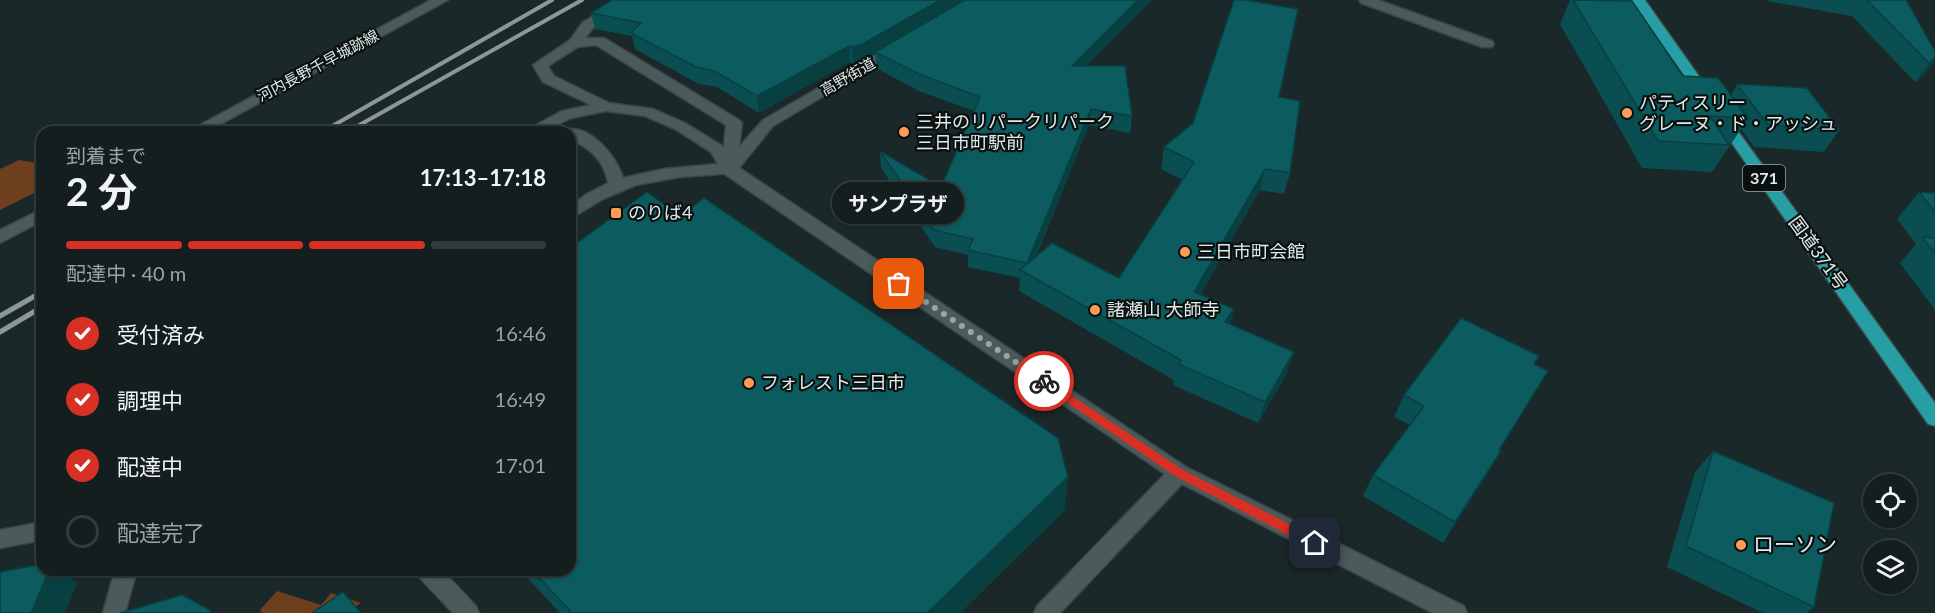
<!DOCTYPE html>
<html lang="ja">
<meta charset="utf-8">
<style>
body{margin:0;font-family:Lato,"Noto Sans JP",sans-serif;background:#212b2c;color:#f1f3f6;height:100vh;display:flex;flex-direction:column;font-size:22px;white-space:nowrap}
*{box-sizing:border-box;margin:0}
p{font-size:20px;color:#9da2a4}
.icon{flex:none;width:33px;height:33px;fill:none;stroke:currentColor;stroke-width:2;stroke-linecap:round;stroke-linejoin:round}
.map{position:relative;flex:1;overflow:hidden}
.details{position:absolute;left:36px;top:126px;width:540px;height:450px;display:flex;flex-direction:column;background:#141e1f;border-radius:18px;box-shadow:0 2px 4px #0004,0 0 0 2px #333c3d}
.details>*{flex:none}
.controls{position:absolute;left:1863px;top:474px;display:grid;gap:12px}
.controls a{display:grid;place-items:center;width:54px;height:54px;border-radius:50%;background:#141e1f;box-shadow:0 2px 4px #0004,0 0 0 2px #333c3d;font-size:30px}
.pin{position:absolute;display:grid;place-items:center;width:51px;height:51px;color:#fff;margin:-26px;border-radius:12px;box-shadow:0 3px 9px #0006}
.courier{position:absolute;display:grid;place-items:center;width:60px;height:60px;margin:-30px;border:4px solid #d93025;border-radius:50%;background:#fff;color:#222;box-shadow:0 2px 8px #0007}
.bubble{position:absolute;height:42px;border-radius:21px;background:#141e1f;box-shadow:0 2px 4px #0004,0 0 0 2px #333c3d;font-size:20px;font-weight:700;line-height:42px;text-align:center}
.headline em{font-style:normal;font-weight:700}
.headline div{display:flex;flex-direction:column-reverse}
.headline{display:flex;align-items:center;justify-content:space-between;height:102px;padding:0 30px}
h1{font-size:39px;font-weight:700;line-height:45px}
.bar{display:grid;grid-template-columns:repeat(4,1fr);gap:9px 6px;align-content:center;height:72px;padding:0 30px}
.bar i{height:8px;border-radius:4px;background:#333c3d}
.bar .active{background:#d93025}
.bar p{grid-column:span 4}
ol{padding:0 30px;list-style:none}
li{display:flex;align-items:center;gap:18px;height:66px}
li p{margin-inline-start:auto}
li .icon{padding:6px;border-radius:50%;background:#d93025;color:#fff;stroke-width:4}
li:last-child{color:#9da2a4}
li i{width:33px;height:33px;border:3px solid #333c3d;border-radius:50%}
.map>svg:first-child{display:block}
</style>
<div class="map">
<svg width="1935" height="613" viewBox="0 0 1935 613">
<rect width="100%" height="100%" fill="#1b2829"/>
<path fill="#6e3f1c" d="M19,160l23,4v25l-42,21v-41z
M277,591l44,14 10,-12 30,10 -16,10h-83l-2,-3z"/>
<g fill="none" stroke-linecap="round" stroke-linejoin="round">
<defs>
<path id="minor" d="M621,0h16l-44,28 -8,10h19l135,82 3,3 -3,24 24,-27 128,-74 5,-1 7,4 -130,77 -38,47 -55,4 -44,8 -33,14 -33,20v-13l17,-12 21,-11c-4,-23 -17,-34 -38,-44v-7h-7l2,-2c25,-7 52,27 58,48l41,-9 54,-5 -7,-12 -36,-23 -30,-13 -39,-5 -35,7 -28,14h-20l39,-21 29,-6 -48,-23 -10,-17 37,-25 13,-18zM596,45l130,80 -2,22 -39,-24 -32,-14 -44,-6 -55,-27 -6,-10 30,-19z
M1359,0h19l114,41 2,3 -2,3h-10l-121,-44z
M115,570h22l-12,43h-22z"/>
<path id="tertiary" d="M729,164l6,1 451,302 278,139 3,7h-34l-251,-129 -122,129h-26l3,-7 128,-132 -442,-301 -2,-4z"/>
<path id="secondary" d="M431,0h17l-242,132h-19z
M42,209v12l-42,22v-13z
M42,522v18l-42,8v-18z
M416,570h26l34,36 3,7h-26l-34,-36z"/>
<path id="trunk" d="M1631,0h14l68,96 -2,3h-10z
M1722,115l5,1 208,287v23l-7,-2 -213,-305z"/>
</defs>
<use href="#minor" stroke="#3a4545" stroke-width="3"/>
<use href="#tertiary" stroke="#3a4545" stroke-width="3"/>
<use href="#secondary" stroke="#3a4545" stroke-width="3"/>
<use href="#trunk" stroke="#3a4545" stroke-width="3"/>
<use href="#minor" fill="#4b5a5a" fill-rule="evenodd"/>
<use href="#tertiary" fill="#4b5a5a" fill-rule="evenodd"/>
<use href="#secondary" fill="#4b5a5a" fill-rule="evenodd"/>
<use href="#trunk" fill="#269ea3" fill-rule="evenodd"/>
<path stroke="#8d9797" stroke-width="4" d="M322,132l230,-132
M347,132l235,-132"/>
<path stroke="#8d9797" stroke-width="5" d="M0,316l42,-24
M0,332l42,-25"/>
</g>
<path fill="#0a4e51" d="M1570,0h51l62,76 48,19 6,-11 102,46 -15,22 -70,-5 -13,-18 -29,43 -70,-4 -82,-144z
M1767,0h139l29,51v9l-11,15 -9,7 -63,-66 -85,-15z
M591,13l496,53 45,50 -2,17 -41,-8 -53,132 83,21 64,-98 -22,-11 3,-22 115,-50 11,76 -6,21 -24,-4 -60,105 34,14 -4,15 64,28 -7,21 -29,50 -85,-38 1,-5 -155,-89 1,-13 -52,-11v-12l-33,-8 -54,-79 -1,-17 61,36 33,-76 -55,-20 -43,-23 -1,-15 -13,8 -9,3 -3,-2 -91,51 -42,-26 -18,-3 -64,-35 -3,-13 -37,-7z
M1919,192l16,1v117l-35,-47 16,-19 -19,-25z
M680,216l388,261 -4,34 -104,102h-400l-40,-43h50z
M1534,364l-34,86 -12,23 -45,70 -80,-47 10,-21 37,-50 -16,-8 10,-22z
M1713,451l101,156 -7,6h-44l-96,-46 28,-95z"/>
<path fill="#084042" d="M940,0h27l-105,61 -9,3 -1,-17z
M1138,0h14l-81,82 1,-16z
M849,46l1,16 -91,51 -2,-17z
M1935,58v2l-11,15 -9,7 14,-19z
M1091,109l-2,16 -61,149 -1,-11z
M1265,169l-5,21 -71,123 5,-21z
M1234,309l-5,21 -4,-8z
M1294,352l-7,21 -29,50 7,-21z
M1501,451l-13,22 -45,70 12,-21z
M1068,477l-4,34 -104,102h-33z
M49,570h13l15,13 -12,30h-34z"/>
<path fill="#0c5b5e" stroke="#084042" stroke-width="1.5" d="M612,0h328l-79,45 -9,2 -3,-1 -92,50 -43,-25 -18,-4 -65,-34 10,-10 -50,-10z
M965,0h173l-66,66h53l7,50 -41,-7 -64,154 -59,-13 5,-11 -39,-9 -54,-79 61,36 39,-90 -61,-23 -44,-22z
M1234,0h12l52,9 -19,88 21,4 -10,72 -25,-4 -71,123 40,17 -9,13 69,30 -29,50 -87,-38 3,-4 -161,-90 32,-27 67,35 75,-116 -30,-15 29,-24z
M1573,0l59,1 51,75 35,2 30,40 -38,-2 19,29 -71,-4z
M1867,0h39l29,51v7l-6,5z
M1737,84l70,4 32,42 -71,-5z
M647,192l33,24 24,-18 354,240 10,39 -141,136h-355l-40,-43h38v-322z
M1919,192l16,1v19z
M1922,237l13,1v15z
M1461,318l78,38 -5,8 14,7 -49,79 2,1 -46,71 -82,-47 51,-69 -20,-11z
M1713,451l121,52 -20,104 -128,-61z
M42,564v6h7l-18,43h-31v-41z
M343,592l18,21h-49z
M182,595l28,15v3h-90z"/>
<path fill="#d93025" d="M1044,377l139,93 136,69v8h-8l-136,-71 -135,-92 -2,-3z"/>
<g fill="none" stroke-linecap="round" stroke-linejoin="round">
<path stroke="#9ca5a6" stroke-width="6" stroke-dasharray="0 10.8" d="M899,284l145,97"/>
</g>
<g fill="#fe9c57" stroke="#0a1010" stroke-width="2">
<circle cx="1627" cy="113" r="6"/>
<circle cx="904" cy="132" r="6"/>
<rect x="610" y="207" width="12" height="12" rx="3"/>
<circle cx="1185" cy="252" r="6"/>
<circle cx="1095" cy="310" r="6"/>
<circle cx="749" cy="383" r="6"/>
<circle cx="1741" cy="545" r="6"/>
</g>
<g text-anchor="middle" stroke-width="4.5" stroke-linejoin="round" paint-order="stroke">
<g font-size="15" fill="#e1e9e9" stroke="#0a1010">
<text transform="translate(318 66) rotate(-28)" y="5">河内長野千早城跡線</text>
<text transform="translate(848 77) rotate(-30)" y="5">高野街道</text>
</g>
<rect fill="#0a1010" stroke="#a0a8a8" stroke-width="1.5" x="1743" y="165" width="42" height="26" rx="4.5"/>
<g font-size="16" font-weight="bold" fill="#e1e9e9">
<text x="1764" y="184">371</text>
</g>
<g font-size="18" fill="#e1e9e9" stroke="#0a1010" text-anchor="start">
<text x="1639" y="109">パティスリー<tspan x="1639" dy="21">グレーヌ・ド・アッシュ</tspan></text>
<text x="916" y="128">三井のリパークリパーク<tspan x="916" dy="21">三日市町駅前</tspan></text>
<text x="628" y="219">のりば4</text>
<text x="1197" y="258">三日市町会館</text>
<text x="1107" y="316">諸瀬山 大師寺</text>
<text x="761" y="389">フォレスト三日市</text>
</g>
<g font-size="18" fill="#e1e9e9" stroke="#0a1010">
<text transform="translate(1818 253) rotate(54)" y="6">国道371号</text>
</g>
<g font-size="21" fill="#e1e9e9" stroke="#0a1010" text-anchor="start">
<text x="1753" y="552">ローソン</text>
</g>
</g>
</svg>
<div class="controls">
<a><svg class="icon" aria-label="locate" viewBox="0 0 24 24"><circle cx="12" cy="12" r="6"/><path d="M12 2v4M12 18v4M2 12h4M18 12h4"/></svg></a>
<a><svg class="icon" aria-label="layers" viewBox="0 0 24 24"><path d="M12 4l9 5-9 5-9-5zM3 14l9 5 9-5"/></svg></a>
</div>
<div class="pin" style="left:899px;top:284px;background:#ea580c"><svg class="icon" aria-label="bag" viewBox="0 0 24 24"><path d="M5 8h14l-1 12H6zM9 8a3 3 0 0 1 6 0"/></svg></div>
<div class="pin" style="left:1315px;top:543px;background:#1f2937"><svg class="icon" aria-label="home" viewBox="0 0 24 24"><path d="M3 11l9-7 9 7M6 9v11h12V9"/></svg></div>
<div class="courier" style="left:1044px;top:381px"><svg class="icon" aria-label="bike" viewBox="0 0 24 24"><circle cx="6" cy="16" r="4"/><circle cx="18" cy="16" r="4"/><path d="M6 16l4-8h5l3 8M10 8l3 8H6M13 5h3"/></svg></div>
<div class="bubble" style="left:832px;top:182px;width:132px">サンプラザ</div>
<section class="details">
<div class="headline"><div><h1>2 分</h1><p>到着まで</p></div><em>17:13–17:18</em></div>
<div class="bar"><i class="active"></i><i class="active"></i><i class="active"></i><i></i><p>配達中 · 40 m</p></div>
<ol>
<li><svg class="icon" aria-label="check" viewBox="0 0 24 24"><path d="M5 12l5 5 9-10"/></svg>受付済み<p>16:46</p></li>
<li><svg class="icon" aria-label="check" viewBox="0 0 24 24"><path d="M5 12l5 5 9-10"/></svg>調理中<p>16:49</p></li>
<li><svg class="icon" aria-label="check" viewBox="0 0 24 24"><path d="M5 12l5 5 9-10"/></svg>配達中<p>17:01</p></li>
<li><i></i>配達完了</li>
</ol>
</section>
</div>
